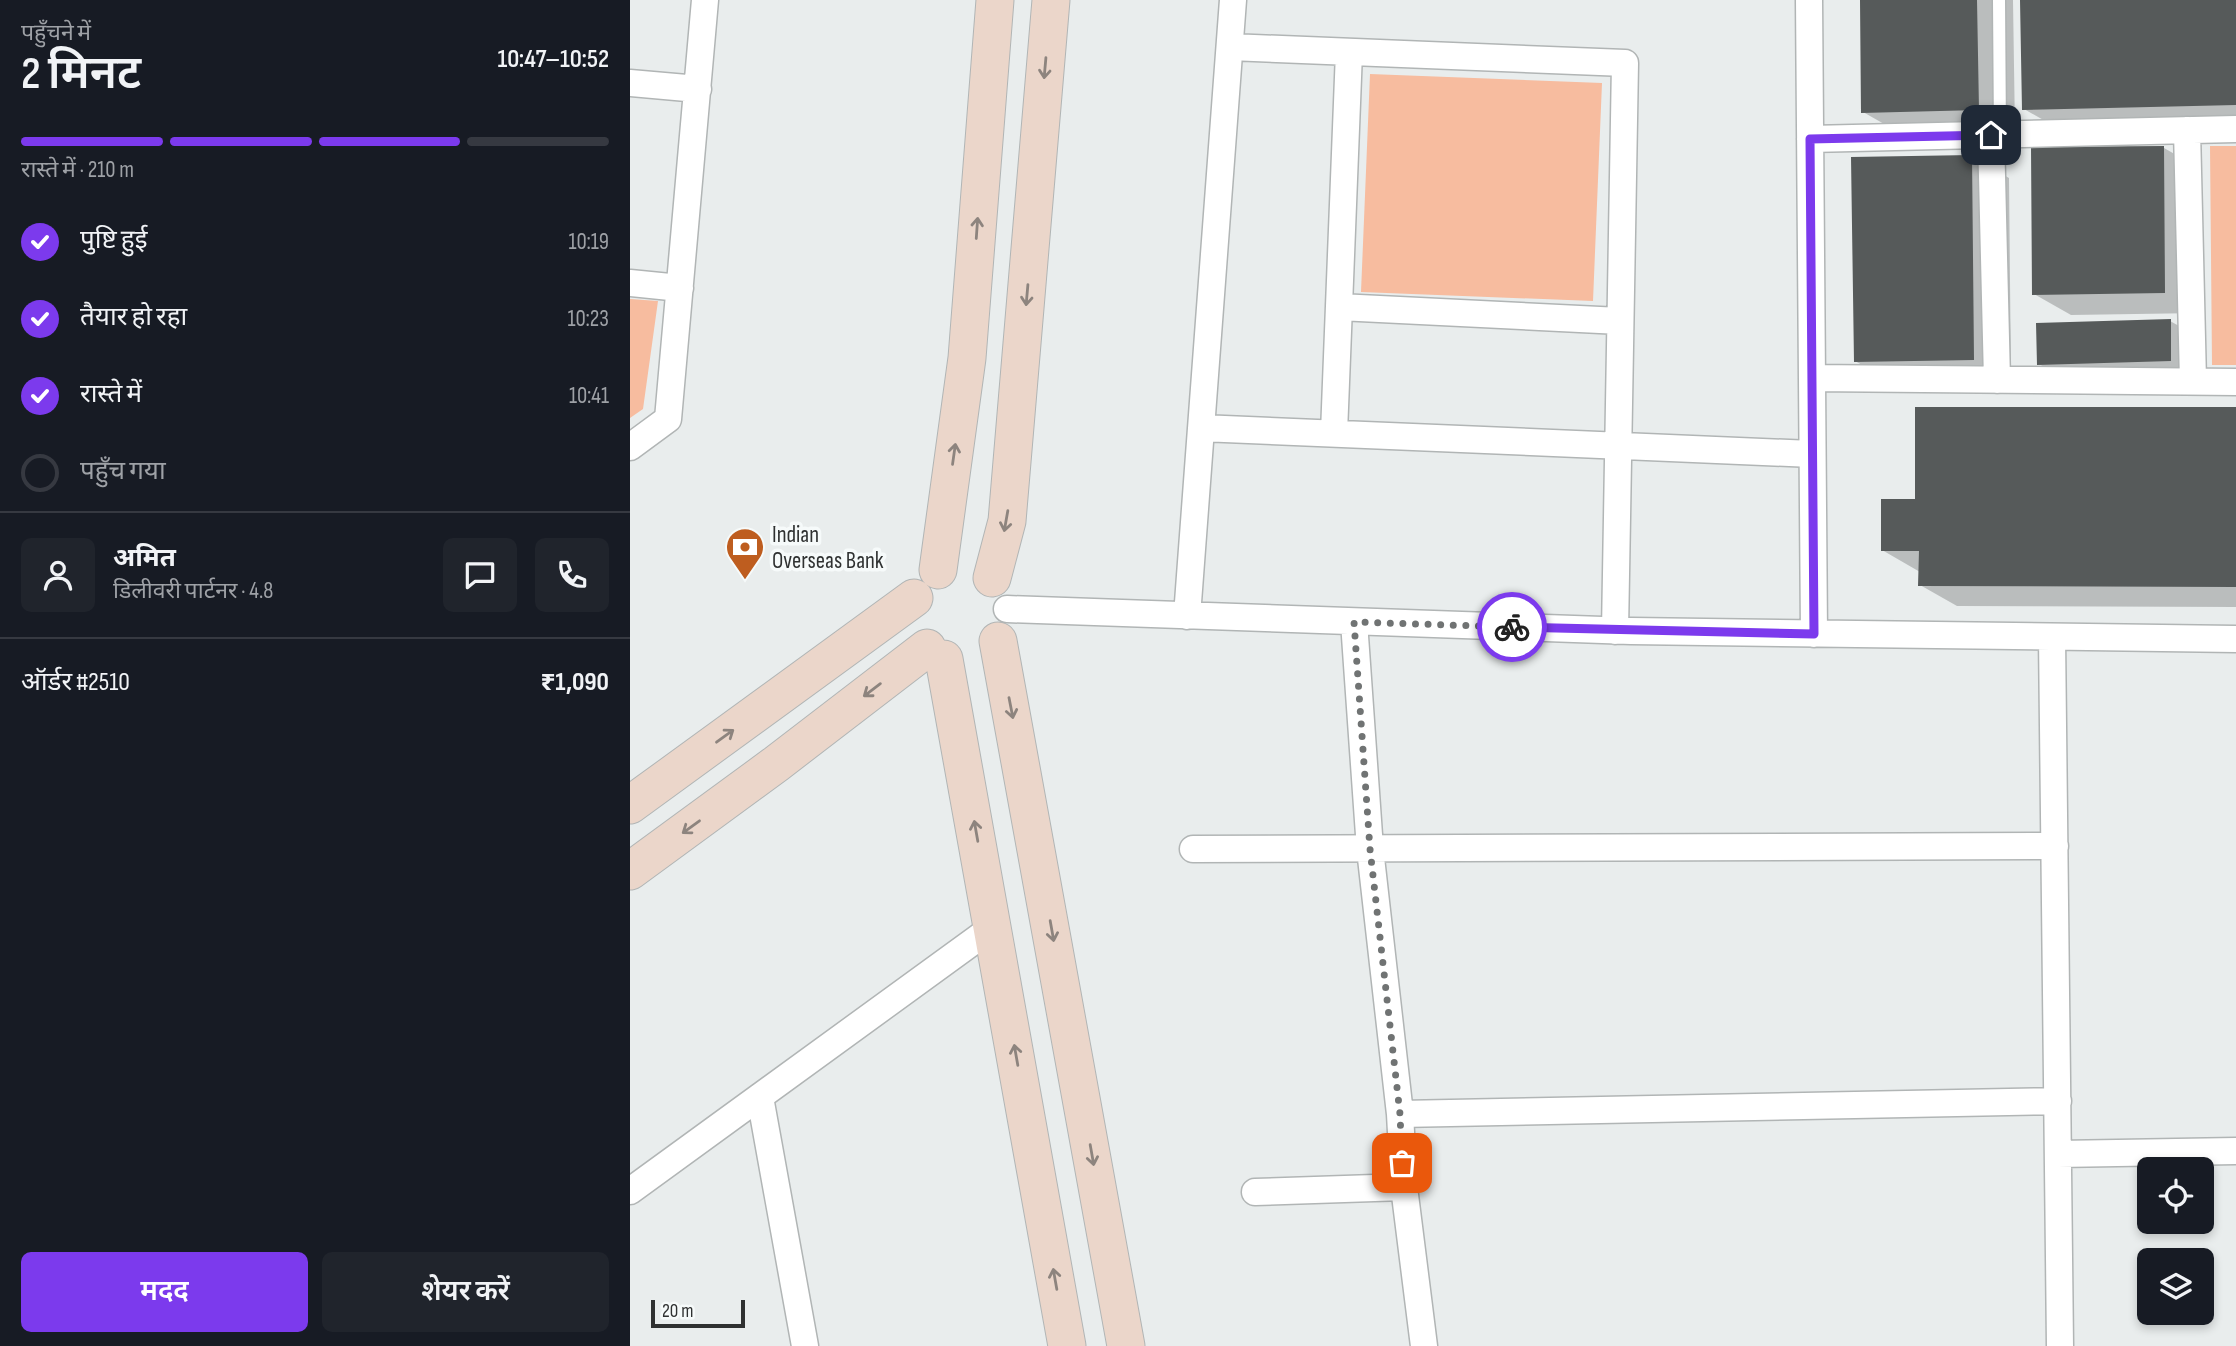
<!DOCTYPE html>
<html lang="hi">
<meta charset="utf-8">
<style>
body{margin:0;font-family:"Sofia Sans Condensed","Noto Sans Devanagari",sans-serif;background:#20242c;color:#f1f3f6;height:100vh;display:flex;flex-direction:column;font-size:26px;white-space:nowrap}
*{box-sizing:border-box;margin:0}
p{font-size:23px;color:#9ea1a6}
.icon{flex:none;width:38px;height:38px;fill:none;stroke:currentColor;stroke-width:2;stroke-linecap:round;stroke-linejoin:round}
.map{position:relative;flex:1;overflow:hidden}
.details{display:flex;flex-direction:column;background:#171b24;width:630px}
.details>*{flex:none}
.fabs{position:absolute;left:1507px;top:1157px;display:grid;gap:14px}
.fabs a{display:grid;place-items:center;width:77px;height:77px;border-radius:10px;background:#171b24;box-shadow:0 4px 10px #0003;font-size:35px}
.scale{position:absolute;left:21px;bottom:18px;width:94px;box-sizing:border-box;padding-left:7px;border:4px solid #2f3131;border-top:0;font-size:19px;line-height:24px;white-space:nowrap;color:#2f3131;-webkit-text-stroke:5px #f6fafa;paint-order:stroke}
.pin{position:absolute;display:grid;place-items:center;width:60px;height:60px;color:#fff;margin:-30px;border-radius:14px;box-shadow:0 4px 10px #0006}
.courier{position:absolute;display:grid;place-items:center;width:70px;height:70px;margin:-35px;border:5px solid #7c3aed;border-radius:50%;background:#fff;color:#222;box-shadow:0 2px 9px #0007}
.overview em{font-style:normal;font-weight:600}
.overview div{display:flex;flex-direction:column-reverse}
.overview{display:flex;align-items:center;justify-content:space-between;height:119px;padding:0 21px}
h1{font-size:46px;font-weight:600;line-height:52px}
.bar{display:grid;grid-template-columns:repeat(4,1fr);gap:10px 7px;align-content:center;height:84px;padding:0 21px}
.bar i{height:9px;border-radius:5px;background:#363941}
.bar .selected{background:#7c3aed}
.bar p{grid-column:span 4}
.line{display:flex;align-items:center;gap:18px;padding:0 21px;border-top:2px solid #363941}
.line div{flex:1}
.round{display:grid;place-items:center;flex:none;width:74px;height:74px;border-radius:10px;background:#20242c}
ol{padding:0 21px;list-style:none}
li{display:flex;align-items:center;gap:21px;height:77px}
li p{margin-inline-start:auto}
li .icon{padding:7px;border-radius:50%;background:#7c3aed;color:#fff;stroke-width:4}
li:last-child{color:#9ea1a6}
li i{width:38px;height:38px;border:4px solid #363941;border-radius:50%}
.cta{display:flex;gap:14px;margin-top:auto;padding:14px 21px}
.cta a{flex:1;height:80px;border-radius:10px;background:#7c3aed;color:#fff;font-size:28px;font-weight:600;line-height:80px;text-align:center}
.cta a+a{background:#20242c;color:#f1f3f6}
main{display:flex;flex:1;min-height:0}
.map>svg:first-child{display:block}
</style>
<main>
<section class="details">
<div class="overview"><div><h1>2 मिनट</h1><p>पहुँचने में</p></div><em>10:47–10:52</em></div>
<div class="bar"><i class="selected"></i><i class="selected"></i><i class="selected"></i><i></i><p>रास्ते में · 210 m</p></div>
<ol>
<li><svg class="icon" aria-label="check" viewBox="0 0 24 24"><path d="M5 12l5 5 9-10"/></svg>पुष्टि हुई<p>10:19</p></li>
<li><svg class="icon" aria-label="check" viewBox="0 0 24 24"><path d="M5 12l5 5 9-10"/></svg>तैयार हो रहा<p>10:23</p></li>
<li><svg class="icon" aria-label="check" viewBox="0 0 24 24"><path d="M5 12l5 5 9-10"/></svg>रास्ते में<p>10:41</p></li>
<li><i></i>पहुँच गया</li>
</ol>
<div class="line" style="height:126px"><a class="round"><svg class="icon" aria-label="person" viewBox="0 0 24 24"><circle cx="12" cy="8" r="4"/><path d="M4 21q1-7 8-7t8 7"/></svg></a><div><b>अमित</b><p>डिलीवरी पार्टनर · 4.8</p></div><a class="round"><svg class="icon" aria-label="chat" viewBox="0 0 24 24"><path d="M4 5h16v11H9l-5 4z"/></svg></a><a class="round"><svg class="icon" aria-label="phone" viewBox="0 0 24 24"><path d="M5 4h4l2 5-3 2q2 4 5 5l2-3 5 2v4C11 20 4 13 5 4z"/></svg></a></div>
<div class="line" style="height:91px"><div>ऑर्डर #2510</div><b>₹1,090</b></div>
<div class="cta"><a>मदद</a><a>शेयर करें</a></div>
</section>
<div class="map">
<svg width="1606" height="1346" viewBox="0 0 1606 1346">
<rect width="100%" height="100%" fill="#e9eded"/>
<path fill="#f7bc9f" d="M740,74l232,9 -9,218 -232,-9z
M1580,146h26v219h-24z
M0,299l28,2 -15,108 -13,9z"/>
<path fill="#0003" d="M1231,0h152l2,131 -115,2 -37,-21z
M1392,0h214v126l-175,4 -37,-21z
M1534,148l37,21v144l-130,2 -37,-21z
M1342,156l37,22 2,203 -119,1 -37,-21z
M1540,321l29,16v40l-132,3 -28,-16z
M1287,408l319,1v198l-279,-1 -37,-21v-13l-38,-22 34,-49z"/>
<path fill="#565a5a" d="M1230,0h117l2,110 -118,3z
M1390,0h216v105l-214,5z
M1534,146l1,147 -133,2 -1,-148z
M1342,155l2,205 -120,2 -3,-205z
M1541,319v42l-134,4 -1,-42z
M1285,407h321v180l-318,-1 1,-35h-38v-52h34z"/>
<g fill="none" stroke-linecap="round" stroke-linejoin="round">
<defs>
<path id="lane" d="M1369,0l1,135"/>
<path id="street" d="M1179,0l5,634
M600,47l395,16 -10,568
M0,83l68,6
M1557,130l6,251
M1361,135l6,245
M1180,139l426,-10
M0,283l50,5
M709,307l281,14
M1182,378l424,4
M571,428l611,26
M704,433l15,-381
M0,447l38,-28 37,-419
M377,609l624,22 605,8
M557,616l46,-616
M724,622l16,227 30,265 4,73 20,159
M1422,637l8,709
M563,849l862,-3
M130,1097l45,249
M770,1114l658,-13
M1428,1154l178,-3
M0,1191l363,-264
M625,1192l149,-5"/>
<path id="secondary" d="M308,570l29,-212 28,-358
M362,578l15,-57 44,-521
M368,641l128,705
M314,659l123,687
M0,805l284,-207
M0,871l146,-107 151,-116"/>
</defs>
<use href="#lane" stroke="#b1b5b5" stroke-width="15"/>
<use href="#street" stroke="#b1b5b5" stroke-width="29"/>
<use href="#secondary" stroke="#b1b5b5" stroke-width="39"/>
<use href="#lane" stroke="#fff" stroke-width="12"/>
<use href="#street" stroke="#fff" stroke-width="26"/>
<use href="#secondary" stroke="#ebd6ca" stroke-width="37"/>
</g>
<defs><path id="oneway-shaft" d="M-6 0H5M1.5-3L5.5 0L1.5 3" fill="none" stroke-width="1.6" stroke-linecap="round" stroke-linejoin="round" transform="scale(1.75)"/></defs>
<g stroke="#8d847e">
<use href="#oneway-shaft" transform="translate(415 68) rotate(95)"/>
<use href="#oneway-shaft" transform="translate(347 228) rotate(-86)"/>
<use href="#oneway-shaft" transform="translate(397 295) rotate(95)"/>
<use href="#oneway-shaft" transform="translate(324 454) rotate(-82)"/>
<use href="#oneway-shaft" transform="translate(376 521) rotate(100)"/>
<use href="#oneway-shaft" transform="translate(242 690) rotate(143)"/>
<use href="#oneway-shaft" transform="translate(381 708) rotate(79)"/>
<use href="#oneway-shaft" transform="translate(95 736) rotate(-36)"/>
<use href="#oneway-shaft" transform="translate(61 827) rotate(144)"/>
<use href="#oneway-shaft" transform="translate(346 831) rotate(-100)"/>
<use href="#oneway-shaft" transform="translate(422 931) rotate(80)"/>
<use href="#oneway-shaft" transform="translate(386 1055) rotate(-100)"/>
<use href="#oneway-shaft" transform="translate(462 1155) rotate(80)"/>
<use href="#oneway-shaft" transform="translate(425 1279) rotate(-100)"/>
</g>
<g fill="none" stroke-linecap="round" stroke-linejoin="round">
<path stroke="#707373" stroke-width="7" stroke-dasharray="0 12.6" d="M772,1163l-2,-49 -30,-265 -16,-227 158,5"/>
<path stroke="#7c3aed" stroke-width="9" d="M882,627l302,7 -4,-495 181,-4"/>
</g>
<defs>
<symbol id="bank-pin" viewBox="-11 -11 22 30"><path d="M0 17L-7.5 6A9.5 9.5 0 1 1 7.5 6Z" fill="#be5d1f" stroke="#f6fafa"/><path d="M-6-4H6V4H-6ZM0-2.3a2.3 2.3 0 1 0 0 4.6a2.3 2.3 0 1 0 0-4.6Z" fill="#fff"/></symbol>
</defs>
<g fill-rule="evenodd">
<use href="#bank-pin" x="93" y="525" width="44" height="60"/>
</g>
<g text-anchor="middle" stroke-width="7" stroke-linejoin="round" paint-order="stroke">
<g font-size="23" fill="#2f3131" stroke="#f6fafa" text-anchor="start">
<text x="142" y="542">Indian<tspan x="142" dy="26">Overseas Bank</tspan></text>
</g>
</g>
</svg>
<div class="fabs">
<a><svg class="icon" aria-label="locate" viewBox="0 0 24 24"><circle cx="12" cy="12" r="6"/><path d="M12 2v4M12 18v4M2 12h4M18 12h4"/></svg></a>
<a><svg class="icon" aria-label="layers" viewBox="0 0 24 24"><path d="M12 4l9 5-9 5-9-5zM3 14l9 5 9-5"/></svg></a>
</div>
<div class="scale">20 m</div>
<div class="pin" style="left:772px;top:1163px;background:#ea580c"><svg class="icon" aria-label="bag" viewBox="0 0 24 24"><path d="M5 8h14l-1 12H6zM9 8a3 3 0 0 1 6 0"/></svg></div>
<div class="pin" style="left:1361px;top:135px;background:#1f2937"><svg class="icon" aria-label="home" viewBox="0 0 24 24"><path d="M3 11l9-7 9 7M6 9v11h12V9"/></svg></div>
<div class="courier" style="left:882px;top:627px"><svg class="icon" aria-label="bike" viewBox="0 0 24 24"><circle cx="6" cy="16" r="4"/><circle cx="18" cy="16" r="4"/><path d="M6 16l4-8h5l3 8M10 8l3 8H6M13 5h3"/></svg></div>
</div>
</main>
